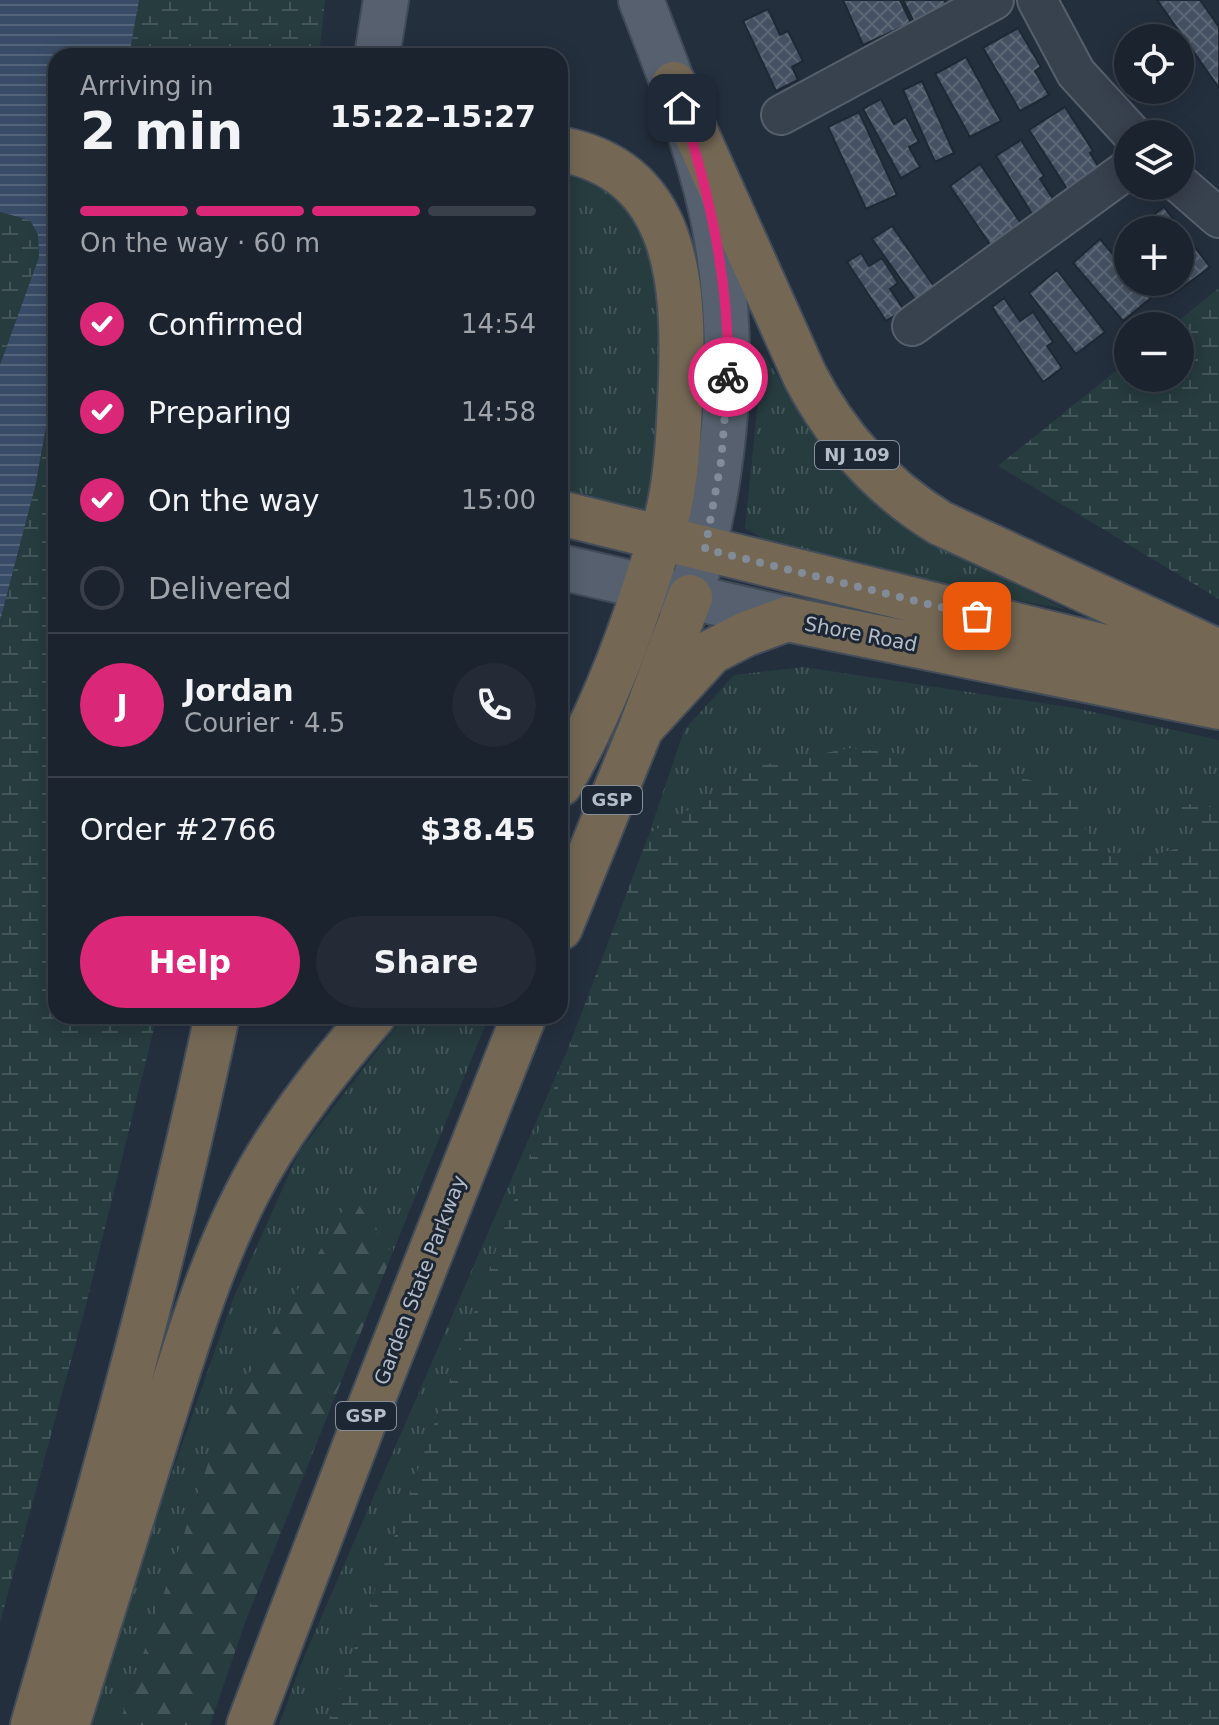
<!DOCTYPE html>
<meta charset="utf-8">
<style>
body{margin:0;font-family:"DejaVu Sans",sans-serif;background:#242b36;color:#f1f3f6;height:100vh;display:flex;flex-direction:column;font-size:30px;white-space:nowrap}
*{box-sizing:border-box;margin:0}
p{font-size:26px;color:#a0a4aa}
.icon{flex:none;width:44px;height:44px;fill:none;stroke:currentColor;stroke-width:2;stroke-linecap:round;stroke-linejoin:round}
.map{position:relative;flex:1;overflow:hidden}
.drawer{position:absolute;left:48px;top:48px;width:520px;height:976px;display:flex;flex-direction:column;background:#1b232e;border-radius:24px;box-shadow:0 4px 20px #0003,0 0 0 2px #39404a}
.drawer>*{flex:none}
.tools{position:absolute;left:1114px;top:24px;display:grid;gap:16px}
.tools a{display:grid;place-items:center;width:80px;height:80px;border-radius:50%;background:#1b232e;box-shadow:0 4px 20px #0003,0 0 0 2px #39404a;font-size:40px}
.pin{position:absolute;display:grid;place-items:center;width:68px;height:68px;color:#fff;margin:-34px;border-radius:16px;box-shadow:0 4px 12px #0006}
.courier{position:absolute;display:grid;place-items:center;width:80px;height:80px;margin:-40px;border:6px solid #db2777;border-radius:50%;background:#fff;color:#222;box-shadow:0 2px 10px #0007}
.overview em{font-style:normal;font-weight:600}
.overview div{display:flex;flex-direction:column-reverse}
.overview{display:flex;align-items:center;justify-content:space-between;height:136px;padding:0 32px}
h1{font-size:52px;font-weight:600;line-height:60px}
.bar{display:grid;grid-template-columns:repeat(4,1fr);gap:12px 8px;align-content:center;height:96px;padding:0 32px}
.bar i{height:10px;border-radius:6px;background:#39404a}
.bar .selected{background:#db2777}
.bar p{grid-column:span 4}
.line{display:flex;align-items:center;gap:20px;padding:0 32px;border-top:2px solid #39404a}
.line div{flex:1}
.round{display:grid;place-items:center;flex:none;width:84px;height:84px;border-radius:42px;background:#242b36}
ol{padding:0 32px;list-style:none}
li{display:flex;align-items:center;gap:24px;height:88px}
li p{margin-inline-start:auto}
li .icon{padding:8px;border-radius:50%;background:#db2777;color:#fff;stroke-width:4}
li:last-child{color:#a0a4aa}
li i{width:44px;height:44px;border:4px solid #39404a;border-radius:50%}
.cta{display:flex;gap:16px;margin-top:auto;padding:16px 32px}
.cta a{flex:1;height:92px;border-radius:48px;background:#db2777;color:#fff;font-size:32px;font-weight:600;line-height:92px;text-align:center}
.cta a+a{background:#242b36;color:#f1f3f6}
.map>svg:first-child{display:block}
</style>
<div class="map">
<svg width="1219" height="1725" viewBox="0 0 1219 1725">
<defs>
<pattern id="grass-tufts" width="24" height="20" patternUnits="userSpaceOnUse" patternTransform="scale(2)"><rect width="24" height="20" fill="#263c3f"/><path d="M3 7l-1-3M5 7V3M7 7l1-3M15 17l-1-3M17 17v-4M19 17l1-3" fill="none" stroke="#435659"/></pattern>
<pattern id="forest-firs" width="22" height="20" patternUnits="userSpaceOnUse" patternTransform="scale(2)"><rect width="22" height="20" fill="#263c3f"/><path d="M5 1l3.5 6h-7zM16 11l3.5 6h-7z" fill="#435659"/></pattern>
<pattern id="wetland-marsh" width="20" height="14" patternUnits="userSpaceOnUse" patternTransform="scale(2)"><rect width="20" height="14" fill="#263c3f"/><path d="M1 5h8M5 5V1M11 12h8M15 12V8" fill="none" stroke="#435659"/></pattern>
<pattern id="water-rules" width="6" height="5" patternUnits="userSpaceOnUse" patternTransform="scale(2)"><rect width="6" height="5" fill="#394c67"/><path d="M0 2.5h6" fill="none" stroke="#53647b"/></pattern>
<pattern id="building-cross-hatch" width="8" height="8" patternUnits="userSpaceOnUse" patternTransform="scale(2)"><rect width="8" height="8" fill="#455162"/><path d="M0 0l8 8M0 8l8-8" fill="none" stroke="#5d6877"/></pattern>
</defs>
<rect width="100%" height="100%" fill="#242f3e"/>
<path fill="url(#grass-tufts)" d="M560,169l25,4 35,21 32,51 12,83 -5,110 -15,76 -84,-20z
M763,353l63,103 95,79 144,74 -76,-14 -221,-53 -23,-14z
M803,667l272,41 144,32v68l-45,-5 33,37 -53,15 -49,-2 -24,-28 -318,-60 -114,69 35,-104 50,-55z
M404,1016h85l-97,238 -40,-58 -129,223 -104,306h-31l18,-64 127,-362 66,-147z
M569,1046l-242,679h-48l22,-61z"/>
<path fill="url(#forest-firs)" d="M352,1195l40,59 -147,369 -35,102h-91l104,-306z"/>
<path fill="url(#wetland-marsh)" d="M139,0h186l-6,56h-190z
M0,212l30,8 8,15 1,22 -39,108z
M1219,288v311l-221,-133 130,-105v17h52v-52h-8z
M56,370v646h101l-72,293 -85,314v-1002l36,-138z
M851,748l117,14 109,32 4,31 25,28 48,2 52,-15 -33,-38 46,6v917h-892l242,-679 80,-212 114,-69z"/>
<path fill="url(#water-rules)" d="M0,0h139l-10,56h-73v314l-20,113 -36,138v-256l39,-108 -1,-22 -8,-15 -30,-8z"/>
<path fill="url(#building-cross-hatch)" stroke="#1f2835" stroke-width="2" d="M843,0h57l11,23 -48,22z
M903,0h41l3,5 -33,17z
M1157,0h43l19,27v61z
M768,9l12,26 8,-4 15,30 -11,6 6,13 -22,11 -33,-70z
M1018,28l23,39 -6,4 14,24 -29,16 -37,-63z
M966,57l35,64 -31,16 -35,-63z
M922,81l32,72 -19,9 -32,-72z
M881,99l13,25 12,-7 13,25 -10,5 11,20 -19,11 -38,-69z
M1065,107l28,44 -3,2 15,24 -32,21 -44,-68z
M859,112l38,83 -31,14 -38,-82z
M1021,140l23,36 -4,3 19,29 -22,14 -41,-66z
M980,164l45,65 -31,21 -44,-64z
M1164,207l46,60 -39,29 -11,-14h20v-52h-46z
M892,226l44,63 -19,13 -45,-63z
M1100,239l28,33v10h9l14,16 -28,23 -50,-58z
M861,253l8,13 13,-8 16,25 -8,6 14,21 -18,11 -39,-59z
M1057,270l48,62 -29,22 -47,-61z
M1004,298l16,23 13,-9 20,30 -6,4 15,22 -19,14 -51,-75z"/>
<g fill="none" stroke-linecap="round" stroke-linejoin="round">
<defs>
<path id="minor" d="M1037,0l39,73 56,61
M781,115l213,-115
M1180,184l39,34
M912,326l216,-157"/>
<path id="major" d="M641,0c27,70 55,140 71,213 27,129 16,259 -22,384
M377,56l9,-56
M560,567l227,52"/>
<path id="highway" d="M674,84l131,292c32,62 75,110 135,147l279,129
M560,149c119,22 124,134 121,232 -2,42 -3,86 -12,127 -6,26 -15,51 -23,76 -22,69 -49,137 -86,200
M560,513l659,162
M641,728l70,-76 35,-18 41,-15 432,88
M560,928l81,-200 49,-131
M33,1725c68,-235 133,-470 184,-709
M67,1725c31,-98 61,-196 92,-294 28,-88 54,-179 100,-260 32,-56 72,-106 114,-155
M249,1725l116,-306 159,-403"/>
</defs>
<use href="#minor" stroke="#565f6c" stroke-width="42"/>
<use href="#major" stroke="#414a57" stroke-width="48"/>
<use href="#highway" stroke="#434c59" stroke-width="48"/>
<use href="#minor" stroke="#38414e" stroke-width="38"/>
<use href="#major" stroke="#56606e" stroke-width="44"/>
<use href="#highway" stroke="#746855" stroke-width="44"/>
</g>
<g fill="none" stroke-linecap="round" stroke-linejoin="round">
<path stroke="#828b98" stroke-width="8" stroke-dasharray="0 14.4" d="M728,377l-7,85 -16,87 272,67"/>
<path stroke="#db2777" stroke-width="10" d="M682,108c28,87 48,177 46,269"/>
</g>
<g text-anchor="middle" stroke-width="6" stroke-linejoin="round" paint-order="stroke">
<g fill="#1d2633" stroke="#878f9c" stroke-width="2">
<rect x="815" y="441" width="84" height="28" rx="6"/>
<rect x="582" y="786" width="60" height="28" rx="6"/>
<rect x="336" y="1402" width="60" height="28" rx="6"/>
</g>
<g font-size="18" font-weight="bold" fill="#b4bcc9">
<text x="857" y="461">NJ 109</text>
<text x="612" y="806">GSP</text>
<text x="366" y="1422">GSP</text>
</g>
<g font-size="20" fill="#b4bcc9" stroke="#1d2633">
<text transform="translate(861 634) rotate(11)" y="7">Shore Road</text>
<text transform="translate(420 1280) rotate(-69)" y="7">Garden State Parkway</text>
</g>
</g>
</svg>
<div class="tools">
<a><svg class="icon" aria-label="locate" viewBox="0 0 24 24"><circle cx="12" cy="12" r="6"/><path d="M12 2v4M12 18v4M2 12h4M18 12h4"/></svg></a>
<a><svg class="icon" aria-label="layers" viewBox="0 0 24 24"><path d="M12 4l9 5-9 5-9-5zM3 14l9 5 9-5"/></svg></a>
<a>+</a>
<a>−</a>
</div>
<div class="pin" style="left:977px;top:616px;background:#ea580c"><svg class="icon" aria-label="bag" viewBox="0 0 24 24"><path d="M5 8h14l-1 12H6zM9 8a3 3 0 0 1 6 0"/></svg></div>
<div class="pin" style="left:682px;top:108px;background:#1f2937"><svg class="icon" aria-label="home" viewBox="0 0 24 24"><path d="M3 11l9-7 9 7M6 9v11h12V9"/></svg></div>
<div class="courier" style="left:728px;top:377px"><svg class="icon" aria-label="bike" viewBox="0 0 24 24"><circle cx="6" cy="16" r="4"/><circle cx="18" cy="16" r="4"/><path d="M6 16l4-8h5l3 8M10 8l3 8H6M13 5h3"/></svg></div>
<section class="drawer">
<div class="overview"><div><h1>2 min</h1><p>Arriving in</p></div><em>15:22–15:27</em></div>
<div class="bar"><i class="selected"></i><i class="selected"></i><i class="selected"></i><i></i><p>On the way · 60 m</p></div>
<ol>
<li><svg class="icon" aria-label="check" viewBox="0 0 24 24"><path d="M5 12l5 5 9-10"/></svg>Confirmed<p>14:54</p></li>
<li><svg class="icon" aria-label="check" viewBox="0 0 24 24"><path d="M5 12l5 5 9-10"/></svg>Preparing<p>14:58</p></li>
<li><svg class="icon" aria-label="check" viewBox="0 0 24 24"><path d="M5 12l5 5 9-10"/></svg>On the way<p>15:00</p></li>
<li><i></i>Delivered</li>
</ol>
<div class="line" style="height:144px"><b class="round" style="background:#db2777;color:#fff">J</b><div><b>Jordan</b><p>Courier · 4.5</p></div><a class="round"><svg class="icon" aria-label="phone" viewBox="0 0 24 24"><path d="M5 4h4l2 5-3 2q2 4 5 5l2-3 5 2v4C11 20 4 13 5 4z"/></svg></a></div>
<div class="line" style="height:104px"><div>Order #2766</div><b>$38.45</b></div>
<div class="cta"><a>Help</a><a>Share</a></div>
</section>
</div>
